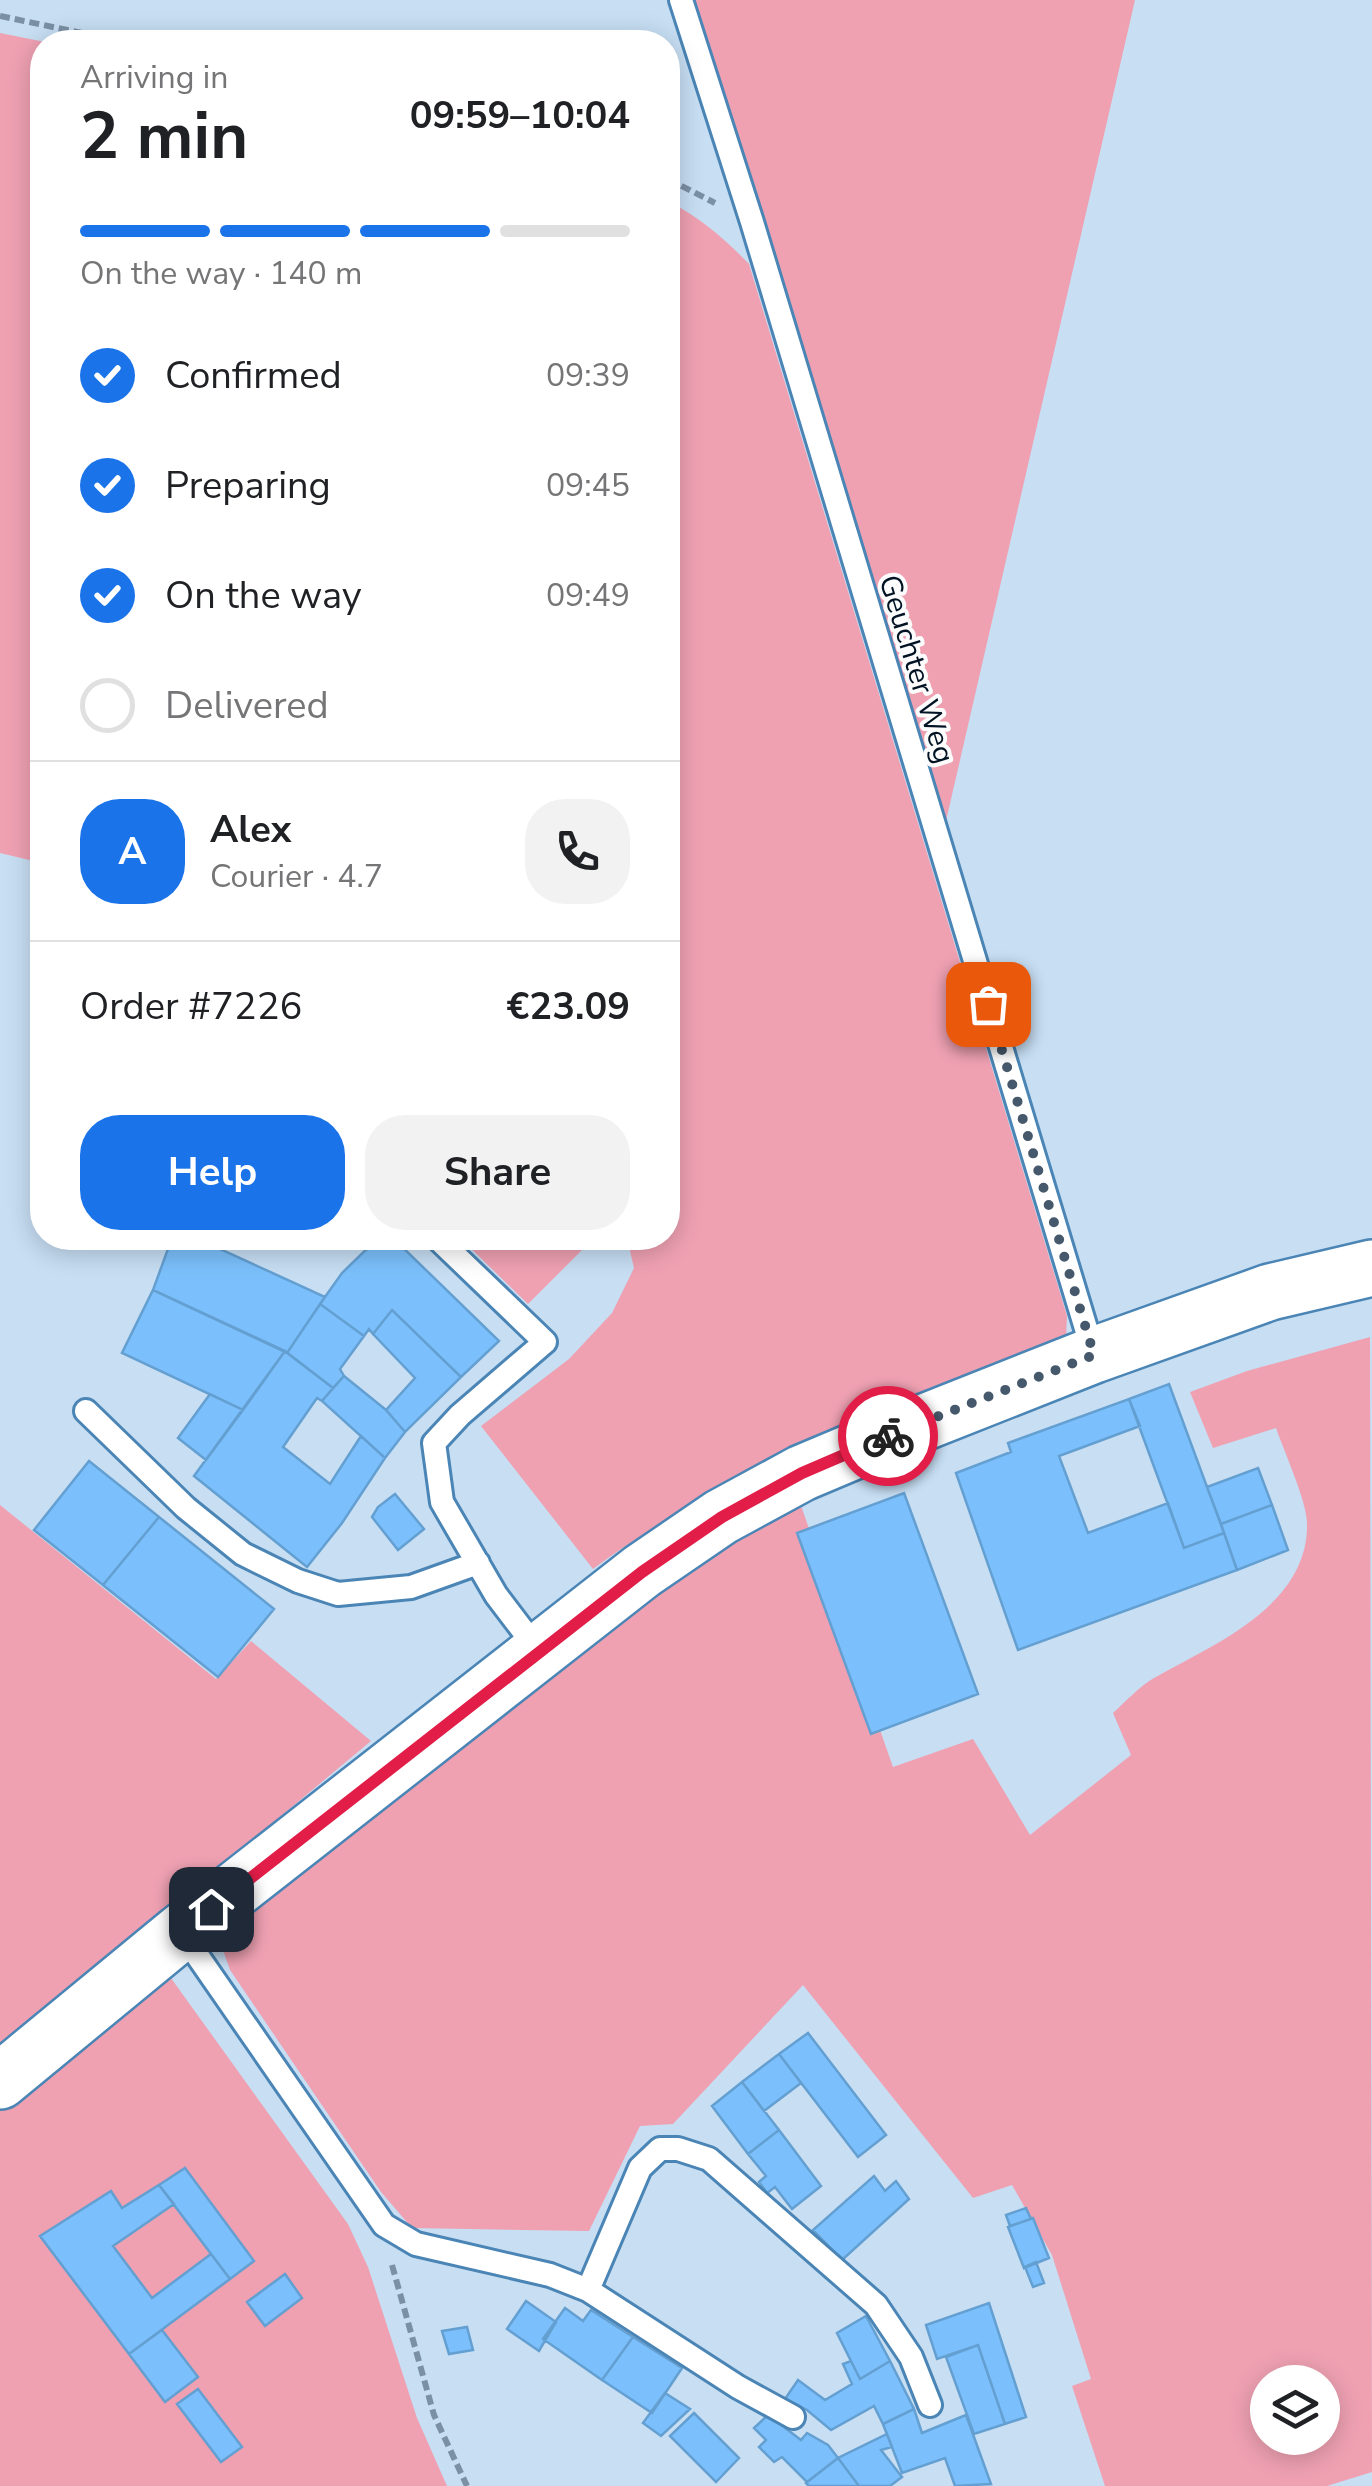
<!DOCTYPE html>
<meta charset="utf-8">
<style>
body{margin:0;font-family:"Nunito Sans",sans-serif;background:#f2f2f2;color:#202124;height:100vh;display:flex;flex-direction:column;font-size:38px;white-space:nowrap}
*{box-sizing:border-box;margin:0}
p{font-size:32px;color:#757577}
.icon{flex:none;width:55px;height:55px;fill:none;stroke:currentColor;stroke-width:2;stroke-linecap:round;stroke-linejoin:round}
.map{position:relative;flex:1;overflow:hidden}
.panel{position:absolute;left:30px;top:30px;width:650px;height:1220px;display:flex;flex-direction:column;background:#fff;border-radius:40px;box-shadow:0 5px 25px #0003}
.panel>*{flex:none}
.controls{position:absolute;left:1250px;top:2365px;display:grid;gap:20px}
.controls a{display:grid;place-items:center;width:90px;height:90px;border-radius:50%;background:#fff;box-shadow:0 5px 25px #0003;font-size:50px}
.pin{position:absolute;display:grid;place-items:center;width:85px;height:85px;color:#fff;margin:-42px;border-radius:20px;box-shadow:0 5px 15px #0006}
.courier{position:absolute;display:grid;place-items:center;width:100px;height:100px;margin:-50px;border:8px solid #e11d48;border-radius:50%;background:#fff;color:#222;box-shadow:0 2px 12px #0007}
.summary em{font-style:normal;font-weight:700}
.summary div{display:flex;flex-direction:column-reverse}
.summary{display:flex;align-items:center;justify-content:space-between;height:170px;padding:0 50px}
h1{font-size:65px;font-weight:700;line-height:75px}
.bar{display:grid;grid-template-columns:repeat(4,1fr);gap:15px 10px;align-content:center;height:120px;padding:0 50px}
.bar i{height:12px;border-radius:8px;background:#e0e0e0}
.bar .current{background:#1a73e8}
.bar p{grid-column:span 4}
.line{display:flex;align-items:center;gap:25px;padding:0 50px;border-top:2px solid #e0e0e0}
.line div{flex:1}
.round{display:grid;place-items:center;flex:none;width:105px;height:105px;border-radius:40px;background:#f2f2f2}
ol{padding:0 50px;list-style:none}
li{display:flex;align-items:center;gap:30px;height:110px}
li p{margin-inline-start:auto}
li .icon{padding:10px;border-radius:50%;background:#1a73e8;color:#fff;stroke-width:4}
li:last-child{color:#757577}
li i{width:55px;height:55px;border:5px solid #e0e0e0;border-radius:50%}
.primary-button{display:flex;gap:20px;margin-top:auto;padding:20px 50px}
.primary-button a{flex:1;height:115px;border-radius:40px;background:#1a73e8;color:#fff;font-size:40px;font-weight:700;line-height:115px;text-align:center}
.primary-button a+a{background:#f2f2f2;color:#202124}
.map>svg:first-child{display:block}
</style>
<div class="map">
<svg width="1372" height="2486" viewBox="0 0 1372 2486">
<rect width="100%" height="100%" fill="#c7def3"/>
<path fill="#efa1b2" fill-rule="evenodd" d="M691,0h444l-189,821z
M0,33l45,9 -3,821 -42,-10z
M668,201c31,16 56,37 81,63l318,1052 -1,22c-90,29 -175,70 -260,111 -74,36 -147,70 -213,120l-112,-143 88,-67 43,-46 22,-45 -7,-30h41z
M460,1238h134l-66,66z
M1370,1337l2,1135 -45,14h-222l-33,-100 19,-7 -39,-124 -40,-70 -39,13 -170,-213 -130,139 -33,2 -51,105 -177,-3 -31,-36 -151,-222 -6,-17 -4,-32 379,-305 200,-116 94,267 80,-28 57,96 101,-80 -18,-42c13,-12 26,-26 41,-35 60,-34 155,-72 153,-155 0,-21 -23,-72 -31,-95l-63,20 -23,-56 57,-21zM1268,2382h54v56h-54z
M0,1505l216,174 35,-38 120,100 -371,309z
M163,1967l185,257 20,43 49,151 30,68h-447v-384z"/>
<path fill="#7bc0fc" stroke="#649fd1" stroke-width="2.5" d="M172,1238h24l129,59 -38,56 -134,-63z
M378,1238h15l106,103 -38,36 -69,-67 -19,24 -4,-5 -5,7 -44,-32 22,-31z
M153,1290l132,61 -42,59 -121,-57z
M320,1304l44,32 -24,33 4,7 -11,12 -46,-35z
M392,1310l69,67 -56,55 -19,-22 29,-32 -42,-44z
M285,1351l48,37 -11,13 -5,-3 -34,49 47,37 31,-48 24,22 -43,65 -35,44 -113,-91z
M344,1376l42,34 19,22 -20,26 -63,-57z
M1169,1384l55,149 -40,15 -55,-149z
M210,1394l33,16 -37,50 -28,-22z
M1129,1399l11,27 -81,30 29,77 80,-30 16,45 40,-15 13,37 -219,80 -62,-177 55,-21 -3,-9z
M89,1461l70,56 -56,68 -69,-55z
M1258,1468l14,37 -51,19 -14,-37z
M904,1493l74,201 -107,40 -74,-201z
M395,1494l29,35 -26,21 -26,-33 6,-10z
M1272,1505l16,45 -51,20 -16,-46z
M159,1517l115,92 -56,68 -115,-92z
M808,2033l78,102 -28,22 -79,-103z
M779,2054l22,29 -37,28 -22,-29z
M742,2082l37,48 -31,24 -36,-48z
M779,2130l42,56 -29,23 -17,-22 -8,6 -8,-11 7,-6 -18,-22z
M185,2168l69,93 -24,18 -71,-94z
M874,2176l11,15 11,-10 13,18 -67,61 -29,-30z
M159,2185l15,19 -61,42 39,52 59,-44 19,25 -101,75 -89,-118 71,-45 11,17z
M1026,2208l5,11 -21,7 -4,-11z
M1033,2218l16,40 -25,10 -16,-41z
M1036,2262l8,21 -11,4 -8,-20z
M285,2274l17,24 -37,28 -18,-24z
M526,2301l30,21 -17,29 -32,-22z
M989,2303l37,114 -21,7 -27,-79 -41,14 -11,-34z
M565,2308l18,13 8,-11 42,27 -31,43 -59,-41z
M866,2316l24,45 -30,18 -23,-46z
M467,2327l6,23 -24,4 -7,-23z
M162,2330l36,47 -33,25 -36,-48z
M633,2337l49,31 -30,45 -50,-33z
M978,2345l27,79 -31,10 -28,-77z
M851,2361l9,18 30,-18 24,48 -31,15 -9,-18 -43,24 -24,-20 -22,-11 13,-19 27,20 27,-16 -9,-20z
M198,2389l44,58 -21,15 -44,-58z
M665,2393l25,16 -29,27 -18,-13z
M914,2409l8,24 44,-18 25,69 -36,2 -10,-28 -43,15 -19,-49z
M694,2413l45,45 -23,24 -46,-46z
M768,2415l33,25 6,-7 21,12 10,13 -31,24 -25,-25 -8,5 -15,-15 7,-7 -12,-12z
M887,2434l5,13 -11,3 21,27 -12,9h-31l-21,-28z
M838,2458l21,28h-50l-3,-3z"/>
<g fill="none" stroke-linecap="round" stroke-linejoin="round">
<defs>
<path id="service" d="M681,0l71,222 342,1133
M437,1238l108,104 -85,73 -26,28 8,59 54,93 44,58
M86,1411l100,97 57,46 55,27 40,13 73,-7 67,-24
M181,1932l203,293 32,19 134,31 38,15 52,-122 20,-19h18l31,10 167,146 35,52 19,48
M588,2290l150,97 55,30"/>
<path id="tertiary" d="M0,2081l181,-149 461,-361 79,-54 81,-44 95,-40 197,-78 176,-63 102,-24"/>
</defs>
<use href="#service" stroke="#4a85b5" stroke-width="28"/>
<use href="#tertiary" stroke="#4a85b5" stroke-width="60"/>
<path stroke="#7b90a4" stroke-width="6" stroke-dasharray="10 5" stroke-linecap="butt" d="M0,16l125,26
M668,179l47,24
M392,2265l42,150 33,71"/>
<use href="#service" stroke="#fff" stroke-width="22"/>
<use href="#tertiary" stroke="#fff" stroke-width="55"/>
</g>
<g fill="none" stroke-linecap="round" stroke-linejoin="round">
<path stroke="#46596c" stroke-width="10" stroke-dasharray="0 18" d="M888,1436l206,-81 -106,-351"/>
<path stroke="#e11d48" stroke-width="12" d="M211,1909l431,-337 80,-55 80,-44 86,-37"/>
</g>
<g text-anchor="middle" stroke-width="8" stroke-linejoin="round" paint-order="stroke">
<g font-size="30" fill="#001224" stroke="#fcfcfc">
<text transform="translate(917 669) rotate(73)" y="10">Geuchter Weg</text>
</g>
</g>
</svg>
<div class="controls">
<a><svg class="icon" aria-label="layers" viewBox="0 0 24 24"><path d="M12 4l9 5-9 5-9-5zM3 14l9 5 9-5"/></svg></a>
</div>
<div class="pin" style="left:988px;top:1004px;background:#ea580c"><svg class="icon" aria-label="bag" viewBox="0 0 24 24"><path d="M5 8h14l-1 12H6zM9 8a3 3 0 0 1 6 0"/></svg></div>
<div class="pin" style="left:211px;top:1909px;background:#1f2937"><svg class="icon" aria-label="home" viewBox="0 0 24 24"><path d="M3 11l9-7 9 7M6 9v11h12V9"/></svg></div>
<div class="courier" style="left:888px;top:1436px"><svg class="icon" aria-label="bike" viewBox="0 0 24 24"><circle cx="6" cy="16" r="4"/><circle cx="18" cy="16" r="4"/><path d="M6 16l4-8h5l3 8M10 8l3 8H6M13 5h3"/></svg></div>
<section class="panel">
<div class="summary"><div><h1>2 min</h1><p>Arriving in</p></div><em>09:59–10:04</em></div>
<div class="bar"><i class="current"></i><i class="current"></i><i class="current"></i><i></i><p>On the way · 140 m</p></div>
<ol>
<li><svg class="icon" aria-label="check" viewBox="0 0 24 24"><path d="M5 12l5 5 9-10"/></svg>Confirmed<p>09:39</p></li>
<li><svg class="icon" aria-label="check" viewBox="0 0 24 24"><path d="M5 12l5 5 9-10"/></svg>Preparing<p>09:45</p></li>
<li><svg class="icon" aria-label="check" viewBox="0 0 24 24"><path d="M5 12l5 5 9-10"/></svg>On the way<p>09:49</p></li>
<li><i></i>Delivered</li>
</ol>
<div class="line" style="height:180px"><b class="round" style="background:#1a73e8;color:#fff">A</b><div><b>Alex</b><p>Courier · 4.7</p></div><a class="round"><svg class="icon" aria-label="phone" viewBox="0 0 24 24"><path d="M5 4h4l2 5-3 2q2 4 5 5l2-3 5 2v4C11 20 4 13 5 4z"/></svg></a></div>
<div class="line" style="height:130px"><div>Order #7226</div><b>€23.09</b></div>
<div class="primary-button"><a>Help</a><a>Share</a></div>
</section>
</div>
